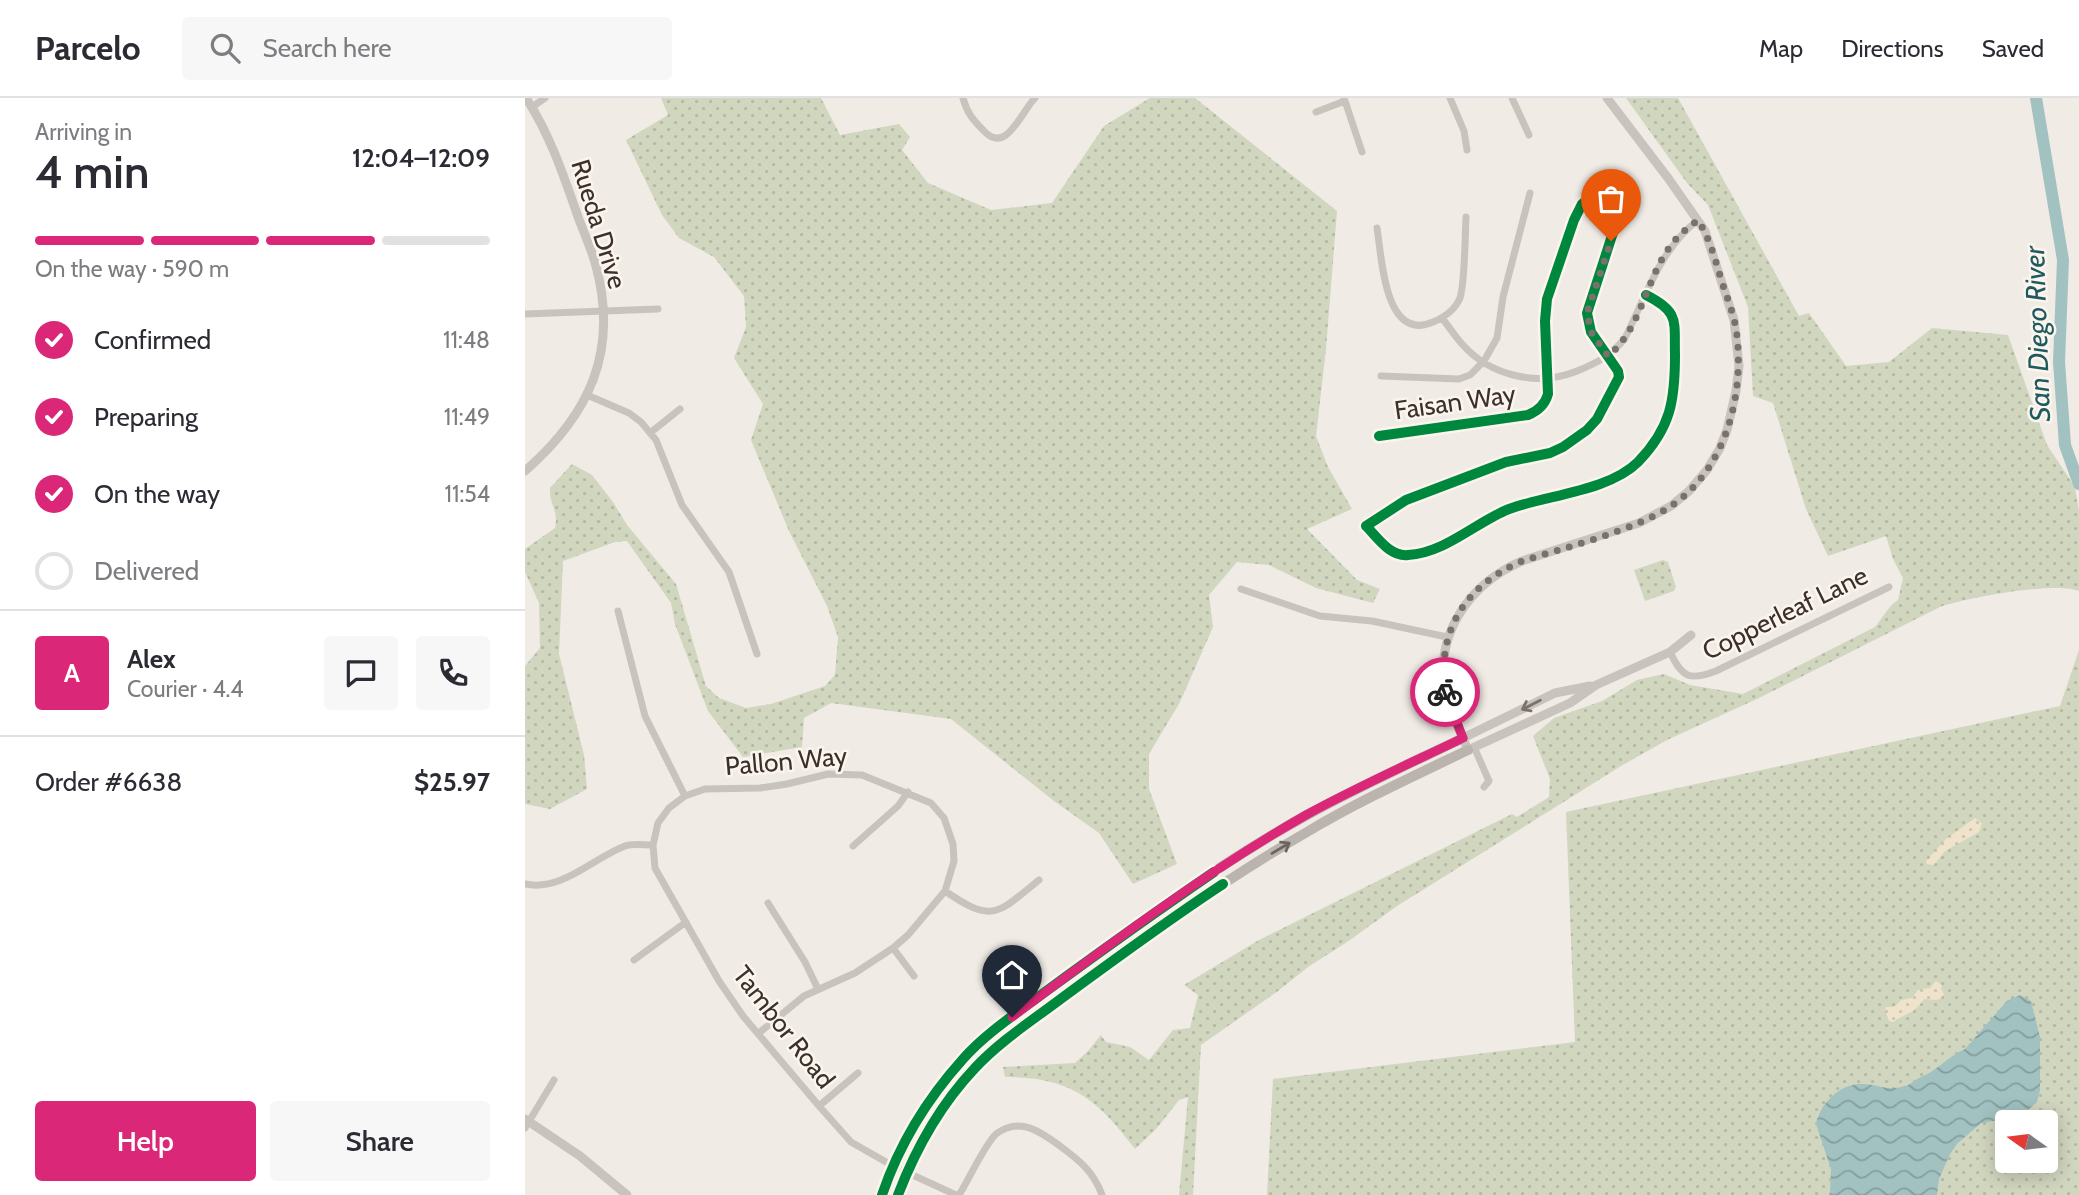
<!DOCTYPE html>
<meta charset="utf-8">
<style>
body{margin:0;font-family:Cabin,sans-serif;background:#f7f7f7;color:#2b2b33;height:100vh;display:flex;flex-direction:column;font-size:26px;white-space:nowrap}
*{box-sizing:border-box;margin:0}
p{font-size:23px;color:#7c7c81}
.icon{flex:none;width:38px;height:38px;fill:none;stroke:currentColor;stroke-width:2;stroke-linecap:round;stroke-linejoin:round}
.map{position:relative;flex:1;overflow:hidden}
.panel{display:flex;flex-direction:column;background:#fff;width:525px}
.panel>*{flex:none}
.needle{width:46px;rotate:284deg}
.tools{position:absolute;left:1470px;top:1012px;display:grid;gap:14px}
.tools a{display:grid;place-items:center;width:63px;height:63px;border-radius:7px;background:#fff;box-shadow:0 4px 18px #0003;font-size:35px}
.pin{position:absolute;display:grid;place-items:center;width:60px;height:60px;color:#fff;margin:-72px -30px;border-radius:50% 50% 50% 0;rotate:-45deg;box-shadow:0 0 7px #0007}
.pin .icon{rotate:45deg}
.courier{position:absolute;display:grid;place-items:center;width:70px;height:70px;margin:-35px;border:5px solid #db2777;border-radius:50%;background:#fff;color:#222;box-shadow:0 2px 9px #0007}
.head em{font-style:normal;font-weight:600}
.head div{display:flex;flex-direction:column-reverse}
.head{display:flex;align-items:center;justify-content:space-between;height:119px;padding:0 35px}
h1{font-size:46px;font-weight:600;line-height:52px}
.bar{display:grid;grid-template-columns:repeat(4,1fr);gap:10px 7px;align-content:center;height:84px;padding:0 35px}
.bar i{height:9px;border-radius:5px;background:#e1e1e2}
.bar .current{background:#db2777}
.bar p{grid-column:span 4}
.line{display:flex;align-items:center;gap:18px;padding:0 35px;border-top:2px solid #e1e1e2}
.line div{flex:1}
.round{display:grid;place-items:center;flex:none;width:74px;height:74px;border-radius:7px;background:#f7f7f7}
ol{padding:0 35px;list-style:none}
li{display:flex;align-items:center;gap:21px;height:77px}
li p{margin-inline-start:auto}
li .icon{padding:7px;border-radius:50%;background:#db2777;color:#fff;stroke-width:4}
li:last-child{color:#7c7c81}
li i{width:38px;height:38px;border:4px solid #e1e1e2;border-radius:50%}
.cta{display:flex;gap:14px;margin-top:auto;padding:14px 35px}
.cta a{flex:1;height:80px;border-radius:7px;background:#db2777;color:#fff;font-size:28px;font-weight:600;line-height:80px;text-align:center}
.cta a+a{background:#f7f7f7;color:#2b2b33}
header{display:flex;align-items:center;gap:42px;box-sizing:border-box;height:98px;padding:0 35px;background:#fff;border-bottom:2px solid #e1e1e2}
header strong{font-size:33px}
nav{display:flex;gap:38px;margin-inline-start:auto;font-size:24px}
.search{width:490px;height:63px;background:#f7f7f7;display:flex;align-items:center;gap:18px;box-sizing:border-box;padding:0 24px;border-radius:7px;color:#7c7c81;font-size:26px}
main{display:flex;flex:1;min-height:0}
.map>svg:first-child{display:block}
</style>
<header>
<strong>Parcelo</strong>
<div class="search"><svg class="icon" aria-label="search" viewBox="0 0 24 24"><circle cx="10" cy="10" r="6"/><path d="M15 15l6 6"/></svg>Search here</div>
<nav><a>Map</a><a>Directions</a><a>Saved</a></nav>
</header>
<main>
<section class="panel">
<div class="head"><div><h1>4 min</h1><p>Arriving in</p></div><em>12:04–12:09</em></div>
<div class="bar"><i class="current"></i><i class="current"></i><i class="current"></i><i></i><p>On the way · 590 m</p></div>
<ol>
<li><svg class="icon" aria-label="check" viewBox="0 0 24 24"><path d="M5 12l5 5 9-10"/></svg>Confirmed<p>11:48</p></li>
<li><svg class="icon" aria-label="check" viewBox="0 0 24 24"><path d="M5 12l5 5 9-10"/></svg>Preparing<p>11:49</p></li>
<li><svg class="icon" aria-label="check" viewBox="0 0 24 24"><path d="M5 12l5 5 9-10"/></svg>On the way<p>11:54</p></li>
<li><i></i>Delivered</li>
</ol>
<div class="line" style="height:126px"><b class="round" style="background:#db2777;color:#fff">A</b><div><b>Alex</b><p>Courier · 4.4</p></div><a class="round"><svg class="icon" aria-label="chat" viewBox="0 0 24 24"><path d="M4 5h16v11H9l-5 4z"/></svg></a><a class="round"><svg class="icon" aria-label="phone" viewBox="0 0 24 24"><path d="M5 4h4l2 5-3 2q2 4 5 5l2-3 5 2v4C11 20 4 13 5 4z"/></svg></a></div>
<div class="line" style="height:91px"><div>Order #6638</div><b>$25.97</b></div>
<div class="cta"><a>Help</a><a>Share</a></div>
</section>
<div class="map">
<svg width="1554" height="1097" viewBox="0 0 1554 1097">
<defs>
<pattern id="grass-dots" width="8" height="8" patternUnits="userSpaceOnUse" patternTransform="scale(1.75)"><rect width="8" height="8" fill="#d1d6bf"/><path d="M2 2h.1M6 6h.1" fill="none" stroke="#b4b8a4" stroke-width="1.8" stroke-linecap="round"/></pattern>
<pattern id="sand-dots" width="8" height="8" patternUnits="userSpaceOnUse" patternTransform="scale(1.75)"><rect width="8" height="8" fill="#efe3cc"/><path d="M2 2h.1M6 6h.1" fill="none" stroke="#cec3af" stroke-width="1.8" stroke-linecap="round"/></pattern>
<pattern id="water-waves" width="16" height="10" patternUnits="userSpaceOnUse" patternTransform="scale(1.75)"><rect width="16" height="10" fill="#a1c2c1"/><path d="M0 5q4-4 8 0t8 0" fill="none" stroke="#849e9d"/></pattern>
</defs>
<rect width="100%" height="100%" fill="#f0ebe5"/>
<path fill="url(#grass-dots)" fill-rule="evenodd" d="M136,0h160l19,37 59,-11 11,13 -8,13 26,33 63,27 61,-7 52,-77 46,-28h45l142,113 -11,138 -10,87 12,31 24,42 -45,20 50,51 23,9 -7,14 -57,-15 -47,-23 -32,-3 -28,33 4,32 -33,75 -31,52v35l28,75 -44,20 -34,-51 -45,-32 -103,-82 -120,-16 -27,15 -2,29 -59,10 -35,-46 -33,-87 -4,-21 -44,-62 -12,1 -52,19 -4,93 25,101 3,34 -37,20 -25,-5v-138l15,-18 -1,-45 -14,-31v-23l30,-21c4,-18 -6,-23 -5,-40l22,-24 20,11 21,27 14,23 49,59 30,102 13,12 27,10 25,-4 54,-18 10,-11 3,-38 -11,-31 -38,-75 -38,-91 12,-36 -29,-46 12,-31 -2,-31 -30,-39 -35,-19 -17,-23 -36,-75 42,-25z
M1101,0h52l121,218 10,-3 37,53 43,-4 43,-34 76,7 39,110 28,42 4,25v79c-22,-10 -114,7 -139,16l-181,91 -92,42 -46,26 -224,140 -47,34 -42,27 -30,24 -77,54 -8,150h-14l9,-98 -9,3 -22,28 -22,21c-38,-50 -64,-72 -130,-72l-2,-10 72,-4 12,-11 14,-17 5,7 24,5 19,13 24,-30 17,-2 8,-33 -14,-10 75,-45 253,-126 5,3 32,-20 1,-18 -17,-43 21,-18 48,-17 35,-21 27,-6 26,11 53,9 132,-67c8,-9 13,-21 23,-27l5,-22 -10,-19 -7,-23 -58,20 -22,-47 -33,-106 -20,-7 -5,-89 -40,-102 -21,-22z
M1138,462l5,2 8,25 -2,4 -29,10 -11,-31z
M1554,552v545h-812l6,-116 302,-37 -9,-230 494,-106zM1482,1024h39v38h-39z"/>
<path fill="url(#sand-dots)" d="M1450,720l7,5 -3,9 -34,19 -11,14 -7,-1 -1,-3 20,-22z
M1411,883l6,4 -1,4 3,5 -2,4 -6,2 -12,-1c-10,15 -18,14 -31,23l-4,-1 -4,-11 1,-3h8l7,-7 11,-2 6,-8 12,-2z"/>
<path fill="url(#water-waves)" d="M1495,897l11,6 9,36v53l-3,12 -12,11 -13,5 -31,5 -24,21 -7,10 -11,25 -2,16h-107l1,-26 -15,-45c4,-20 24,-41 46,-40 17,0 24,8 43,2 6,-1 9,-6 14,-8 18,-7 28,-21 46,-29l42,-48z"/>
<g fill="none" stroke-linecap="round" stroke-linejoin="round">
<path stroke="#a1c2c1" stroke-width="12" d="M1511,0l27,162 -4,102 6,83 14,39"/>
<path stroke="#c9c3be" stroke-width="7" d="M438,0c4,15 10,22 21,33 22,24 37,-19 51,-33
M819,0l18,54
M925,0l14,33 3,19
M987,0l17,37
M7,9l13,-9
M791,14l29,-11
M852,130c5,29 7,115 56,94 12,-5 22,-12 27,-24 5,-16 5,-62 6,-81
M0,216l133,-5
M917,220c7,9 13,18 20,26 28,32 76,43 115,27 20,-8 35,-16 48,-33 21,-42 35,-89 73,-118
M856,278l78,3 11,-4 14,-14 13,-23 6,-41 27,-104
M62,297l42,18 12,9 15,18 26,65 47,67 28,82
M125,335l30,-24
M854,338l149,-21c10,-4 17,-10 20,-21l-3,-73 2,-22 27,-79 8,-16 26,-22 10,21v14l-31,96 4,19 27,39 1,6 -22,42 -10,11 -24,17 -13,6 -44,9 -100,38 -40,26c12,12 24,31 42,29 37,-2 68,-33 101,-46 38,-14 100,-18 129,-47 33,-34 37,-62 37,-107 -1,-34 5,-43 -29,-60
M716,491l79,27 52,5 75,16
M93,513l27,105 40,80
M1145,554c12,26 20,29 46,19l173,-84
M949,649l15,34 -5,6
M328,748l45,-40 10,-14
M0,786c37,8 68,-26 100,-38 8,-3 19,-1 28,-1
M420,793c48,33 52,23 94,-11
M243,805l37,59 13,27
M368,850l21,28
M109,862l52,-38
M234,935l45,-37 51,-23 38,-25 15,-13 37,-44 9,-30 -1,-17 -9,-26 -13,-15 -69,-28 -34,-1 -41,10 -27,4 -55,1 -20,7 -16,12 -11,15 -5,22 2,23 64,113 24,35 76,90 32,36 42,24 63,29
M294,1008l39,-33
M0,1030l29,-48
M434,1097c9,-14 26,-51 37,-61 24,-18 45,-2 64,12 19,14 34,26 42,49"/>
<path stroke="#c9c3be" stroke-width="9" d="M1082,0l61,80 37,53 29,89 5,46 -3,25 -9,39 -7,18 -13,22 -18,21 -18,15 -32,17 -117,38c-53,23 -89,74 -76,134 4,19 15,37 22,55l102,-47 26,-18 74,-33 21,-17
M0,373c64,-56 94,-119 71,-205 -5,-19 -14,-37 -20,-55 -14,-40 -27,-78 -50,-113
M938,640l92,-45 35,-7
M0,1021l55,37 47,39"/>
<path stroke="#bab3ae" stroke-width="10" d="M357,1097c17,-51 45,-95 80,-135 31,-36 75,-61 112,-89 75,-55 151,-111 233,-156 51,-28 104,-52 156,-77
M373,1097c18,-47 42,-89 76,-126 31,-34 72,-59 109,-86 72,-54 146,-106 224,-151 52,-31 107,-56 161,-82"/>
<defs>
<path id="cycleway" d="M854,338l149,-21c10,-4 17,-10 20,-21l-3,-73 2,-22 27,-79 8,-16 26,-22 10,21v14l-31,96 4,19 27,39 1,6 -22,42 -10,11 -24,17 -13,6 -44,9 -100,38 -40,26c12,12 24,31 42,29 37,-2 68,-33 101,-46 38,-14 100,-18 129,-47 33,-34 37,-62 37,-107 -1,-34 5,-43 -29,-60
M357,1097c17,-50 45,-96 81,-136 23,-26 54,-46 82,-67 56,-41 112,-81 169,-120
M373,1097c18,-47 42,-90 77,-127 25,-27 58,-48 87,-70 53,-39 106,-78 161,-114"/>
</defs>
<use href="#cycleway" stroke="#fbf5ee" stroke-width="15"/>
<use href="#cycleway" stroke="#00873e" stroke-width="10"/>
</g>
<defs><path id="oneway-shaft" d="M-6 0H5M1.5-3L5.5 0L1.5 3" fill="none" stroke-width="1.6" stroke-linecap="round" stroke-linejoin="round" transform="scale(1.75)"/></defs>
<use stroke="#7b726d" href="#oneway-shaft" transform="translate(1006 607) rotate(153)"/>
<use stroke="#6e645f" href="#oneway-shaft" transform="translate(756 750) rotate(-31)"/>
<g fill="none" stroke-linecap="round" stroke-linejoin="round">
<path stroke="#7a716c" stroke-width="7" stroke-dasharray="0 12.6" d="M920,594c-8,-62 20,-106 77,-131 45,-14 111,-30 149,-55 54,-36 73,-109 66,-170 -2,-20 -10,-38 -16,-57 -6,-20 -11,-40 -23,-59 -12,9 -23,18 -31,31 -22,33 -27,79 -59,105l-17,-24 -4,-19 24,-72"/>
<path stroke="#db2777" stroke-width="9" d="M487,919c95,-71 191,-143 294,-202 51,-28 105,-52 157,-77l-18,-46"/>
</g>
<g text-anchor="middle" stroke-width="5" stroke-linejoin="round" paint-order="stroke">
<g font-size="26" fill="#3b302b" stroke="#fbf5ee">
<text transform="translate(74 126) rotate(73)" y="9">Rueda Drive</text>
<text transform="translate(930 304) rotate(-8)" y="9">Faisan Way</text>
<text transform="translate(1260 515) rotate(-26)" y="9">Copperleaf Lane</text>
<text transform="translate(261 663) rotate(-5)" y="9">Pallon Way</text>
<text transform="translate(259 929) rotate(52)" y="9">Tambor Road</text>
</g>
<g font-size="28" font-style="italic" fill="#1f5a5e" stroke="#fbf5ee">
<text transform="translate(1512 236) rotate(-92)" y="10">San Diego River</text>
</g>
</g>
</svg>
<div class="tools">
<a><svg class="needle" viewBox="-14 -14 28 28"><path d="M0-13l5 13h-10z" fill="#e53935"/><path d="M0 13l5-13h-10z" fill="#7c7c81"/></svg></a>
</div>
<div class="pin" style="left:1086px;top:143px;background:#ea580c"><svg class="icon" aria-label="bag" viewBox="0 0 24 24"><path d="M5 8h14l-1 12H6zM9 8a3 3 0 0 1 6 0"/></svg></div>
<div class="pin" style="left:487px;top:919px;background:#1f2937"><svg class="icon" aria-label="home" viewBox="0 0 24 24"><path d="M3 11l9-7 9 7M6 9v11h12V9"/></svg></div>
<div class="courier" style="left:920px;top:594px"><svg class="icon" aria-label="bike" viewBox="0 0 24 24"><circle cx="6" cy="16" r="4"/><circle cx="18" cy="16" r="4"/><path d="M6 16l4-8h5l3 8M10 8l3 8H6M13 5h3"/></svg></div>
</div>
</main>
